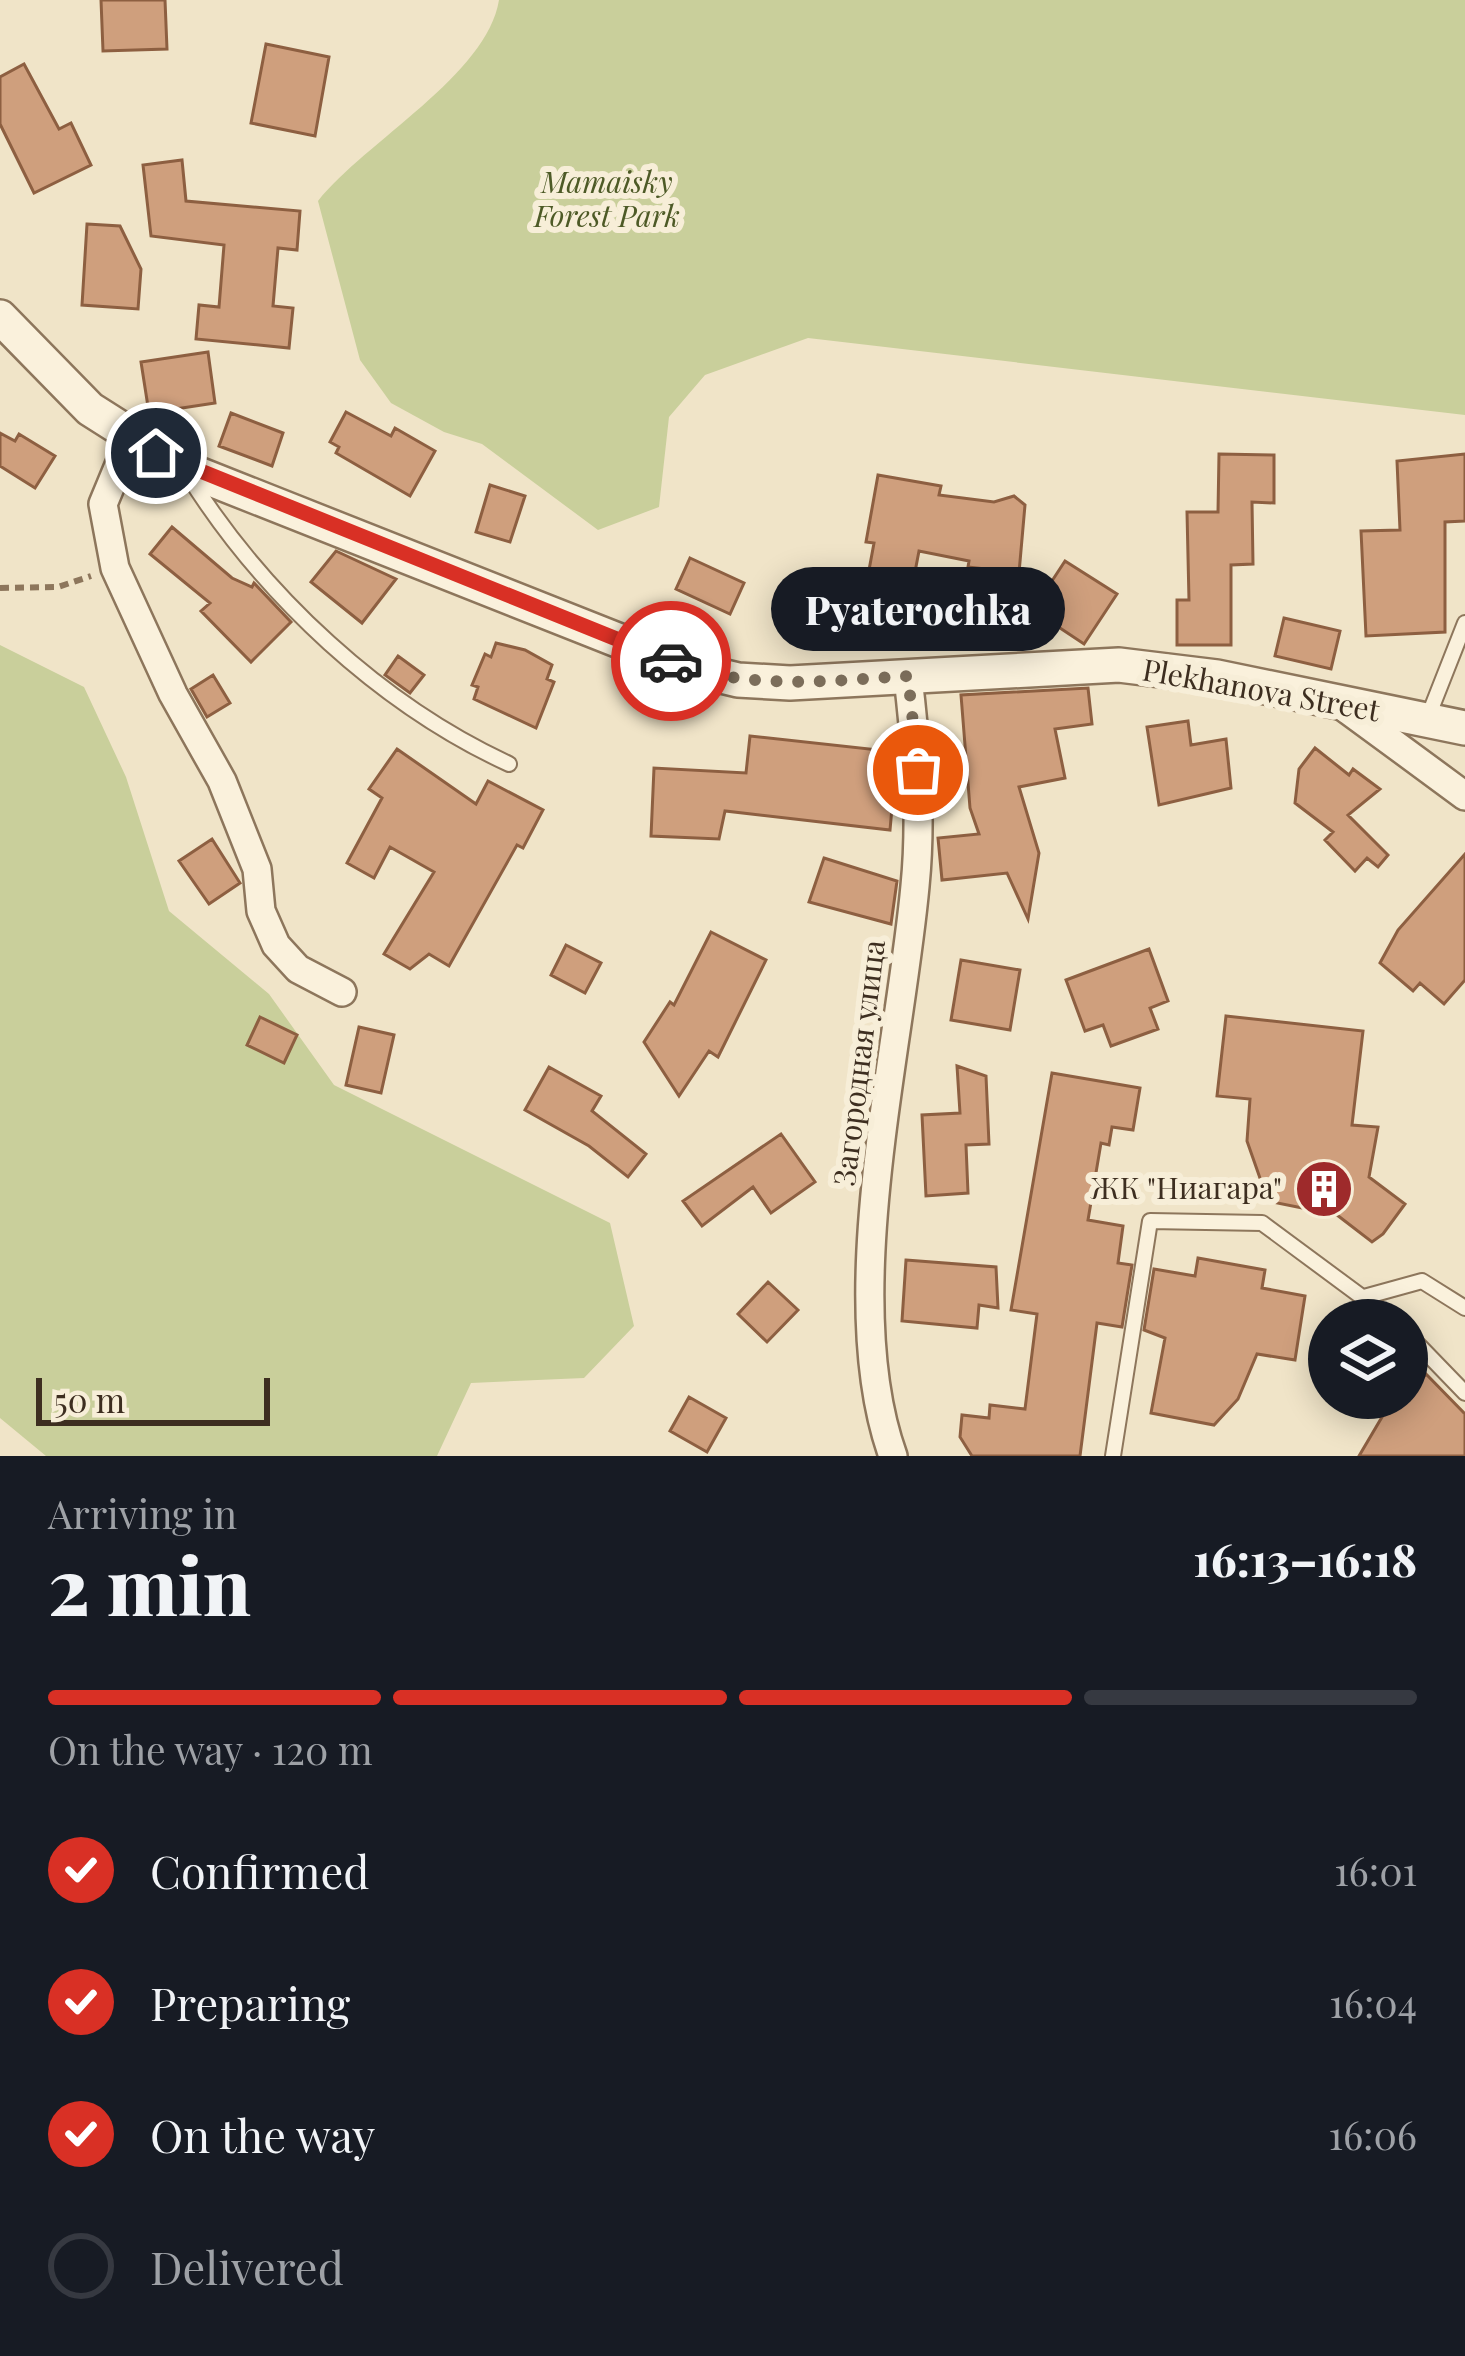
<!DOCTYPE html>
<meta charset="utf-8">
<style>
body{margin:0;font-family:"Playfair Display",serif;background:#20242c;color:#f1f3f6;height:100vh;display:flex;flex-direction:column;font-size:45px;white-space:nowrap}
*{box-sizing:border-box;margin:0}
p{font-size:39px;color:#9ea1a6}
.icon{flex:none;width:66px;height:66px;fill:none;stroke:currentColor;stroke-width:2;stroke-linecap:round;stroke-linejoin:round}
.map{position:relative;height:1456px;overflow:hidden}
.details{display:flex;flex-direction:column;background:#171b24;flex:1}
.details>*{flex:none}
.controls{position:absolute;left:1308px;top:1299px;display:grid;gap:24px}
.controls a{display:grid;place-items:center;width:120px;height:120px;border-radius:50%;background:#171b24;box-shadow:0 6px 30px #0003;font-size:60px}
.scale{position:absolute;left:36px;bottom:30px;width:234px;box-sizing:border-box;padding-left:12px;border:6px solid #3d2e20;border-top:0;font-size:33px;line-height:42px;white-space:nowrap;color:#3d2e20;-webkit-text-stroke:9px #f7eed8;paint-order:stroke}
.pin{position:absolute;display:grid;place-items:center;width:102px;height:102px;color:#fff;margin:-51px;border:6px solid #fff;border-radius:50%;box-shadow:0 3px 12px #0007}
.courier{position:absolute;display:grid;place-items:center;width:120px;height:120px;margin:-60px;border:9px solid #d93025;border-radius:50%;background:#fff;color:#222;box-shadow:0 3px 15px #0007}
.bubble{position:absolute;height:84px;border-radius:42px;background:#171b24;box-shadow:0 6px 30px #0003;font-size:39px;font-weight:800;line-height:84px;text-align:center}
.summary em{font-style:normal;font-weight:800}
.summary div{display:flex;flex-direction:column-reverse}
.summary{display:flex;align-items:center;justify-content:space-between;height:204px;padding:0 48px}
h1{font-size:78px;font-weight:800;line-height:90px}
.bar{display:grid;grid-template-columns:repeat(4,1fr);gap:18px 12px;align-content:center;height:144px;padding:0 48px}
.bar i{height:15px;border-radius:9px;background:#363941}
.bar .selected{background:#d93025}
.bar p{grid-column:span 4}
ol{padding:0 48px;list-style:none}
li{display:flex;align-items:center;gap:36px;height:132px}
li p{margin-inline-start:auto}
li .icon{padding:12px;border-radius:50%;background:#d93025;color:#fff;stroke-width:4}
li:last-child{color:#9ea1a6}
li i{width:66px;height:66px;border:6px solid #363941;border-radius:50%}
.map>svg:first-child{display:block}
</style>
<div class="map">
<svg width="1465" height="1456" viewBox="0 0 1465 1456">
<rect width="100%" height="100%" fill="#f0e4c8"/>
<path fill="#c9cf9b" d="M499,0h966v415l-657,-77 -103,37 -36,42 -10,90 -61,23 -116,-86 -38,-12 -53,-29 -31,-43 -42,-159c48,-60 169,-126 181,-201z
M0,645l84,42 42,90 43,134 100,83 65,91 276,138 24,103 -50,52 -113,5 -34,73h-391l-46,-38z"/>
<path fill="#cf9f7d" stroke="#8d5f41" stroke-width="3" d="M101,0h64l2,49 -64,2z
M266,44l63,13 -14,79 -64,-13z
M24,64l35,65 12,-6 20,42 -57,28 -34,-69v-47z
M182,160l4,41 114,10 -3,39 -19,-2 -5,58 20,2 -4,40 -93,-9 3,-34 20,2 5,-62 -73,-9 -8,-71z
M87,224l33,2 21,43 -3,40 -56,-4z
M208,352l7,51 -66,10 -8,-51z
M346,412l45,24 4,-8 40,23 -25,45 -74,-43 3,-6 -9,-5z
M231,413l52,20 -11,33 -53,-20z
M0,433l15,8 4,-7 36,22 -20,32 -35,-22z
M1219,454l55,1v48l-22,-1 1,62 -22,1v80h-54v-45h12l-2,-88h31z
M1465,454v67l-20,1v110l-79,4 -5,-105 39,-1 -3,-69z
M878,475l63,11 -2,9 55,7 20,-6 11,9 -6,68 -51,-6 1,-6 -50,-10 -9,47 43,10 -7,30 -87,-14 15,-81 -8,-1z
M490,485l35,11 -15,46 -34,-10z
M172,527l60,51 20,9 2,-4 37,39 -40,40 -50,-51 9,-8 -60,-49z
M336,551l60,28 -34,44 -51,-41z
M690,558l54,25 -14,31 -54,-25z
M1065,561l52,33 -33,50 -51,-34z
M1284,618l56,13 -9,38 -56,-13z
M496,643l29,7 27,15 -5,14 7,3 -18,46 -62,-29 4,-12 -6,-2 13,-31 6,3z
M398,656l26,19 -14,18 -25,-18z
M213,675l17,28 -23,14 -16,-28z
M1088,688l4,36 -37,5 10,49 -46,9 20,66 -11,66 -21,-46 -65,7 -4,-42 41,-4 -9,-26 -9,-113z
M1188,721l3,24 35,-6 5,49 -72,17 -12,-78z
M750,736l147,16 -7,78 -165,-19 -6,28 -68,-3 3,-68 92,5z
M1315,748l34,27 4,-6 27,20 -32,26 40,40 -10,12 -11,-9 -12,13 -30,-31 8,-8 -38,-29 4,-34z
M397,749l79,55 12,-23 55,29 -20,38 -6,-3 -68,121 -20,-12 -19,15 -26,-15 50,-82 -44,-25 -16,31 -27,-15 35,-65 -13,-9z
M212,839l28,44 -31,21 -30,-43z
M1465,854v126l-21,24 -24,-21 -7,8 -33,-28 18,-33z
M824,858l73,23 -6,43 -82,-22z
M711,932l55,28 -48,97 -9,-6 -30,45 -35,-54 26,-40 4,3z
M566,945l35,18 -16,30 -34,-18z
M1149,949l19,52 -18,7 8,21 -47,17 -8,-21 -18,6 -19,-51z
M961,960l59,10 -10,60 -59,-10z
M1226,1016l137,15 -11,94 26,2 -9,50 36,27 -22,30 -11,8 -35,-27 -69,-14 -21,-60 3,-42 -33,-3z
M260,1017l37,18 -13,28 -37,-18z
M359,1027l35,8 -13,58 -35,-8z
M957,1066l29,10 3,68 -23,1 2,48 -42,3 -4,-81 38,-2z
M549,1067l52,29 -9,15 54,43 -18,23 -39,-31 -64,-36z
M1052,1073l88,15 -7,42 -21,-3 -3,18 -8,-2 -13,77 35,6 -5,37 14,2 -10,62 -25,-4 -17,133h-108l-12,-19 2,-22 27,3 1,-13 35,4 12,-95 -26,-4z
M781,1134l34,48 -44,31 -18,-26 -51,39 -19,-25z
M1198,1258l67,12 -3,18 43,8 -10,64 -38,-6 -19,45 -24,26 -63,-12 14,-75 -21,-8 10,-61 41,7z
M906,1260l90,7 2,41 -19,-3 -2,23 -75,-7z
M768,1282l30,28 -31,32 -29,-28z
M1426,1374l39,40v42h-106l26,-44 13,-14h9l9,-22 5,4z
M689,1397l37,21 -19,34 -37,-21z"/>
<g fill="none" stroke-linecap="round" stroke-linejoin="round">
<defs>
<path id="service" d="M189,477c75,119 192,228 320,287
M1428,717l37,-94
M1364,1297l58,-16 43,27
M1407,1333l58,60
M1113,1456l37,-235 112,2 131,97"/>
<path id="minor" d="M130,439l-27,65 12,64 58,126 49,87 35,88 4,42 15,34 22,24 44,23
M1344,707l121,89
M893,1456c-57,-157 7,-405 22,-570 7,-70 1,-140 -7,-209"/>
<path id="tertiary" d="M0,317l90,92 93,59 505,200 50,12 52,3 329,-18 98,12 248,51"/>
</defs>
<use href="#service" stroke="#8d765c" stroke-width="18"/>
<use href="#minor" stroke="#8d765c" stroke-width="32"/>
<use href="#tertiary" stroke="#8d765c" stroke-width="38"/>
<path stroke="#8d765c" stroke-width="6" stroke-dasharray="9 6" stroke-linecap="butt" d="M0,588l58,-1 33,-11"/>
<use href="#service" stroke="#faf1dc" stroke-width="14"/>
<use href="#minor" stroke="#faf1dc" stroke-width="27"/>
<use href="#tertiary" stroke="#faf1dc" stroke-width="33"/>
</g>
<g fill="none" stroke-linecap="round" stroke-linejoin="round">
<path stroke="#7c6e5b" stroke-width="12" stroke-dasharray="0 21.6" d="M671,661c76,30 158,20 237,15l10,94"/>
<path stroke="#d93025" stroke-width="15" d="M156,453l515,208"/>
</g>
<defs>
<symbol id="building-disc" viewBox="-11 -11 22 22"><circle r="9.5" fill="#9e2a2b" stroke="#f7eed8"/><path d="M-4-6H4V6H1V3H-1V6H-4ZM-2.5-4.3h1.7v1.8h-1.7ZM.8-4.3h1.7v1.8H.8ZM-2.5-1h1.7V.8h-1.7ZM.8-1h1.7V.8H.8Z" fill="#fff"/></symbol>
</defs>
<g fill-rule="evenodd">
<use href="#building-disc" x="1291" y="1156" width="66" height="66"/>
</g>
<g text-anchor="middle" stroke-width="12" stroke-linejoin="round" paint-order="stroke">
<g font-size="30" font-style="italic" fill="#4d5a26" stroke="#f7eed8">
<text x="607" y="193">Mamaisky<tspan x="607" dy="34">Forest Park</tspan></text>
</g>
<g font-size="30" fill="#3d2e20" stroke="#f7eed8">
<text transform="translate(1261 691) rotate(10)" y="10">Plekhanova Street</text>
<text transform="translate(860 1063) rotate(-83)" y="10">Загородная улица</text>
</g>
<g font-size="30" fill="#3d2e20" stroke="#f7eed8" text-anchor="end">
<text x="1282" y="1199">ЖК "Ниагара"</text>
</g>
</g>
</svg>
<div class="controls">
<a><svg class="icon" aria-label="layers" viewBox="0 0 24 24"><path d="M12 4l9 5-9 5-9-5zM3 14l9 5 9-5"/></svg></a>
</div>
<div class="scale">50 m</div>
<div class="pin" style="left:918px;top:770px;background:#ea580c"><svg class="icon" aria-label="bag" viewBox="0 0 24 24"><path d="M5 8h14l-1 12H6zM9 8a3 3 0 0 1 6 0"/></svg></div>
<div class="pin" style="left:156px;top:453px;background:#1f2937"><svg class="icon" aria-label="home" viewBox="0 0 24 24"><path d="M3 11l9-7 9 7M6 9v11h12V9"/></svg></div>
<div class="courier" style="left:671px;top:661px"><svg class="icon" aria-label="car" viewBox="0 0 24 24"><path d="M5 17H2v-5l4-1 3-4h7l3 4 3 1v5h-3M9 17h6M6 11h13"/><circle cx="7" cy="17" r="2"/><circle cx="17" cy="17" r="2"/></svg></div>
<div class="bubble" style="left:771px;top:567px;width:294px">Pyaterochka</div>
</div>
<section class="details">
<div class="summary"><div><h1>2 min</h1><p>Arriving in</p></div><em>16:13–16:18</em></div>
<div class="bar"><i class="selected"></i><i class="selected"></i><i class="selected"></i><i></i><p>On the way · 120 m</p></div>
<ol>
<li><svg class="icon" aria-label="check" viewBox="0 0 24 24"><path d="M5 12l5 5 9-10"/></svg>Confirmed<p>16:01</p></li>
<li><svg class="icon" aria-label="check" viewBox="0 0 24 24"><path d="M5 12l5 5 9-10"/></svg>Preparing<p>16:04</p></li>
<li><svg class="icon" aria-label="check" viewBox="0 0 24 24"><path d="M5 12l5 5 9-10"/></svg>On the way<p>16:06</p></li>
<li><i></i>Delivered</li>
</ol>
</section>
